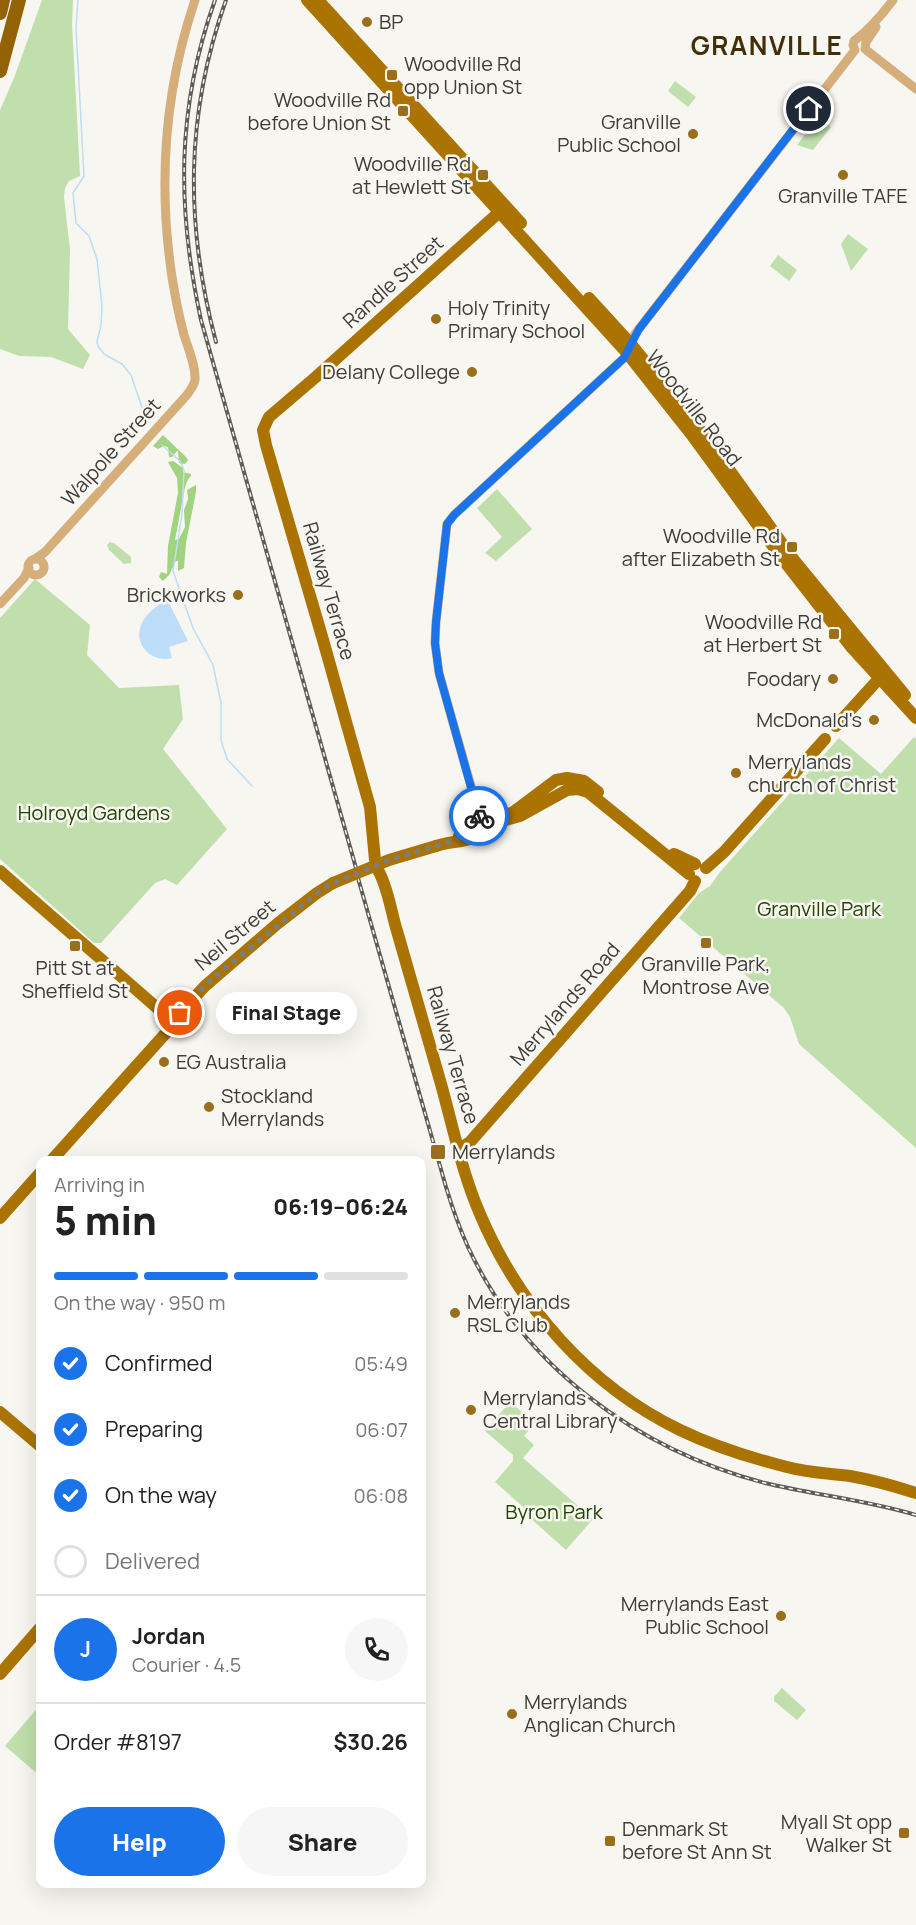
<!DOCTYPE html>
<meta charset="utf-8">
<style>
body{margin:0;font-family:Manrope,sans-serif;background:#f6f6f6;color:#222;height:100vh;display:flex;flex-direction:column;font-size:22px;white-space:nowrap}
*{box-sizing:border-box;margin:0}
p{font-size:20px;color:#767676}
.icon{flex:none;width:33px;height:33px;fill:none;stroke:currentColor;stroke-width:2;stroke-linecap:round;stroke-linejoin:round}
.map{position:relative;flex:1;overflow:hidden}
.side{position:absolute;left:36px;top:1156px;width:390px;height:732px;display:flex;flex-direction:column;background:#fff;border-radius:12px;box-shadow:0 6px 24px #0002}
.side>*{flex:none}
.pin{position:absolute;display:grid;place-items:center;width:51px;height:51px;color:#fff;margin:-26px;border:3px solid #fff;border-radius:50%;box-shadow:0 2px 6px #0007}
.courier{position:absolute;display:grid;place-items:center;width:60px;height:60px;margin:-30px;border:4px solid #1a73e8;border-radius:50%;background:#fff;color:#222;box-shadow:0 2px 8px #0007}
.bubble{position:absolute;height:42px;border-radius:21px;background:#fff;box-shadow:0 6px 24px #0002;font-size:20px;font-weight:800;line-height:42px;text-align:center}
.overview em{font-style:normal;font-weight:800}
.overview div{display:flex;flex-direction:column-reverse}
.overview{display:flex;align-items:center;justify-content:space-between;height:102px;padding:0 18px}
h1{font-size:39px;font-weight:800;line-height:45px}
.bar{display:grid;grid-template-columns:repeat(4,1fr);gap:9px 6px;align-content:center;height:72px;padding:0 18px}
.bar i{height:8px;border-radius:4px;background:#e0e0e0}
.bar .on{background:#1a73e8}
.bar p{grid-column:span 4}
.line{display:flex;align-items:center;gap:15px;padding:0 18px;border-top:2px solid #e0e0e0}
.line div{flex:1}
.round{display:grid;place-items:center;flex:none;width:63px;height:63px;border-radius:32px;background:#f6f6f6}
ol{padding:0 18px;list-style:none}
li{display:flex;align-items:center;gap:18px;height:66px}
li p{margin-inline-start:auto}
li .icon{padding:6px;border-radius:50%;background:#1a73e8;color:#fff;stroke-width:4}
li:last-child{color:#767676}
li i{width:33px;height:33px;border:3px solid #e0e0e0;border-radius:50%}
.primary-button{display:flex;gap:12px;margin-top:auto;padding:12px 18px}
.primary-button a{flex:1;height:69px;border-radius:36px;background:#1a73e8;color:#fff;font-size:24px;font-weight:800;line-height:69px;text-align:center}
.primary-button a+a{background:#f6f6f6;color:#222}
.map>svg:first-child{display:block}
</style>
<div class="map">
<svg width="916" height="1925" viewBox="0 0 916 1925">
<rect width="100%" height="100%" fill="#f7f6f0"/>
<path fill="#c0dfac" d="M42,0h31l-1,23 8,153 -11,5 -4,7 -1,9 6,53 -2,79 22,26 -7,14 -32,-12 -32,-1 -19,-7v-239l14,-32z
M675,81l21,16 -8,10 -20,-16z
M818,117l13,10 -18,23 -16,-5z
M848,234l20,15 -17,22 -10,-27z
M778,255l19,15 -8,11 -19,-15z
M497,489l35,40 -36,32 -11,-8 17,-16 -25,-29z
M110,542l4,1 17,14v6l-7,1 -15,-14 -2,-5z
M35,579l55,46 -3,30 32,33 60,-3 4,34 -20,30 64,80 -50,56 -12,-6 -10,4 -54,60h-7l-94,-84v-241z
M914,737l2,2v409l-117,-104 -9,-27 -6,-9 -105,-90 20,-25 11,-7 10,-14 119,-134 42,36z
M510,1402l25,21 -11,13 10,9 -11,13 70,61 -27,31 -37,-33 2,-3 -36,-32 18,-21v-6l-28,-24z
M782,1688l24,22 -9,10 -23,-19v-4z
M40,1705v71l-35,-30z"/>
<path fill="#a2d37e" d="M163,435l23,22 2,3 -3,4 -6,-1 -1,-12 -2,1 -4,5h-3l-1,-10 -4,-1 -6,3 -5,-3z
M173,461l10,7v4l8,2v2l-3,3 -3,8 -10,53 4,-1 6,-12 -1,-17 4,-11 -1,-9 9,-5v7l-10,51 -2,25 -6,3v-10h-2l-7,14 -6,6 -4,-4 2,-5 6,2 1,-28 10,-53 -1,-15 -9,-16z"/>
<path fill="#bdddf8" d="M167,599l21,42 -19,6 3,11c-19,5 -39,-12 -31,-33 5,-12 16,-19 26,-26z"/>
<g fill="none" stroke-linecap="round" stroke-linejoin="round">
<path stroke="#bdddf8" stroke-width="1.5" d="M78,0l-2,28 8,148 -11,17 3,30 13,13 8,23 5,47 -1,19 -4,17 1,4 6,8 18,10 9,11 16,47
M162,445l18,16 4,9 -2,44 -9,57 20,57 20,37 8,38v37l6,19 25,27"/>
<path stroke="#d5ae79" stroke-width="9" d="M865,49l51,40
M865,49l1,-7 10,-15
M855,50l-2,-5 1,-4c15,-11 27,-25 39,-41
M35,559l10,-7 141,-156c4,-5 8,-10 9,-16 1,-14 -7,-32 -11,-45 -5,-19 -9,-39 -12,-58 -14,-93 -7,-188 23,-277
M28 567a8 8 0 1 1 16 0a8 8 0 1 1-16 0Z
M0,604l24,-26 5,-10
M480,818l-41,-145 -4,-30 1,-21 11,-98 7,-9 170,-157 11,-24 220,-284"/>
<path stroke="#ab7301" stroke-width="12" d="M307,0l320,353 64,81 90,123 71,91 64,70
M318,0l203,223
M589,298l42,46 74,92 89,124 111,135
M836,726l49,-54
M459,836l21,-18 32,-5 44,-33 11,-2 17,3 14,11
M436,846c9,-3 17,-4 26,-5 9,-2 15,-6 25,-6l15,-14 18,-5 47,-26 11,-1 10,3 101,82
M674,854l21,10
M375,860l-5,-53 -47,-167 -57,-195 -3,-15 6,-13 48,-41 188,-169
M706,868l18,-16 101,-113
M378,870c10,17 13,42 19,61 15,51 29,102 44,153 12,43 21,89 39,130 39,92 109,172 200,216 33,16 71,28 107,37 21,6 42,6 63,9 23,4 44,10 66,17
M0,871c58,52 116,100 173,151
M459,1149l11,-7 220,-251 5,-10
M51,1161l114,-127 15,-21 25,-27 72,-62 40,-31 16,-10
M0,1218l40,-45
M0,1412l40,34
M0,1674l40,-46"/>
<path stroke="#926204" stroke-width="14" d="M0,13l3,-13
M0,71l19,-71"/>
<defs>
<path id="rail" d="M215,0c-39,109 -38,209 -14,320l155,548
M216,342c-31,-117 -31,-227 10,-342
M358,878l88,309c6,20 13,40 22,60 56,120 170,203 297,236 50,12 101,17 151,32"/>
</defs>
<use href="#rail" stroke="#5c5c59" stroke-width="4"/>
<use href="#rail" stroke="#f7f6f0" stroke-width="1.5" stroke-dasharray="4.5" stroke-linecap="butt"/>
<path stroke="#ab7301" stroke-width="12" d="M333,883l56,-23 47,-14"/>
</g>
<g fill="none" stroke-linecap="round" stroke-linejoin="round">
<path stroke="#7d7d7a" stroke-width="6" stroke-dasharray="0 10.8" d="M180,1013l24,-27 19,-16 102,-83 64,-27 66,-20 25,-22 -1,-2"/>
<path stroke="#1a73e8" stroke-width="8" d="M479,816l-40,-143 -4,-30 1,-21 11,-98 7,-9 170,-157 15,-29 170,-220"/>
</g>
<g fill="#9a6e1c" stroke="#f7f6f0" stroke-width="2">
<circle cx="367" cy="22" r="6"/>
<rect x="386" y="69" width="12" height="12" rx="3"/>
<rect x="397" y="105" width="12" height="12" rx="3"/>
<circle cx="693" cy="134" r="6"/>
<rect x="477" y="169" width="12" height="12" rx="3"/>
<circle cx="843" cy="175" r="6"/>
<circle cx="436" cy="319" r="6"/>
<circle cx="472" cy="372" r="6"/>
<rect x="786" y="541" width="12" height="12" rx="3"/>
<circle cx="238" cy="595" r="6"/>
<rect x="828" y="628" width="12" height="12" rx="3"/>
<circle cx="833" cy="679" r="6"/>
<circle cx="874" cy="720" r="6"/>
<circle cx="736" cy="773" r="6"/>
<rect x="700" y="937" width="12" height="12" rx="3"/>
<rect x="69" y="940" width="12" height="12" rx="3"/>
<circle cx="164" cy="1062" r="6"/>
<circle cx="209" cy="1107" r="6"/>
<rect x="430" y="1144" width="16" height="16" rx="3"/>
<circle cx="455" cy="1313" r="6"/>
<circle cx="471" cy="1410" r="6"/>
<circle cx="781" cy="1616" r="6"/>
<circle cx="512" cy="1714" r="6"/>
<rect x="898" y="1827" width="12" height="12" rx="3"/>
<rect x="604" y="1835" width="12" height="12" rx="3"/>
</g>
<g text-anchor="middle" stroke-width="5" stroke-linejoin="round" paint-order="stroke">
<g font-size="20" fill="#3c3c3a" stroke="#f7f6f0" text-anchor="start">
<text x="379" y="29">BP</text>
<text x="404" y="71">Woodville Rd<tspan x="404" dy="23">opp Union St</tspan></text>
<text x="391" y="107" text-anchor="end">Woodville Rd<tspan x="391" dy="23">before Union St</tspan></text>
<text x="681" y="129" text-anchor="end">Granville<tspan x="681" dy="23">Public School</tspan></text>
<text x="471" y="171" text-anchor="end">Woodville Rd<tspan x="471" dy="23">at Hewlett St</tspan></text>
<text x="843" y="203" text-anchor="middle">Granville TAFE</text>
<text x="448" y="315">Holy Trinity<tspan x="448" dy="23">Primary School</tspan></text>
<text x="460" y="379" text-anchor="end">Delany College</text>
<text x="780" y="543" text-anchor="end">Woodville Rd<tspan x="780" dy="23">after Elizabeth St</tspan></text>
<text x="226" y="602" text-anchor="end">Brickworks</text>
<text x="822" y="629" text-anchor="end">Woodville Rd<tspan x="822" dy="23">at Herbert St</tspan></text>
<text x="821" y="686" text-anchor="end">Foodary</text>
<text x="862" y="727" text-anchor="end">McDonald's</text>
<text x="748" y="769">Merrylands<tspan x="748" dy="23">church of Christ</tspan></text>
<text x="706" y="971" text-anchor="middle">Granville Park,<tspan x="706" dy="23">Montrose Ave</tspan></text>
<text x="75" y="975" text-anchor="middle">Pitt St at<tspan x="75" dy="23">Sheffield St</tspan></text>
<text x="176" y="1069">EG Australia</text>
<text x="221" y="1103">Stockland<tspan x="221" dy="23">Merrylands</tspan></text>
<text x="452" y="1159">Merrylands</text>
<text x="467" y="1309">Merrylands<tspan x="467" dy="23">RSL Club</tspan></text>
<text x="483" y="1405">Merrylands<tspan x="483" dy="23">Central Library</tspan></text>
<text x="769" y="1611" text-anchor="end">Merrylands East<tspan x="769" dy="23">Public School</tspan></text>
<text x="524" y="1709">Merrylands<tspan x="524" dy="23">Anglican Church</tspan></text>
<text x="892" y="1829" text-anchor="end">Myall St opp<tspan x="892" dy="23">Walker St</tspan></text>
<text x="622" y="1836">Denmark St<tspan x="622" dy="23">before St Ann St</tspan></text>
</g>
<g font-size="20" fill="#3c3c3a" stroke="#f7f6f0">
<text transform="translate(393 282) rotate(-42)" y="7">Randle Street</text>
<text transform="translate(694 408) rotate(52)" y="7">Woodville Road</text>
<text transform="translate(111 452) rotate(-48)" y="7">Walpole Street</text>
<text transform="translate(329 591) rotate(74)" y="7">Railway Terrace</text>
<text transform="translate(235 935) rotate(-40)" y="7">Neil Street</text>
<text transform="translate(565 1004) rotate(-49)" y="7">Merrylands Road</text>
<text transform="translate(453 1055) rotate(74)" y="7">Railway Terrace</text>
</g>
<g font-size="20" fill="#244204" stroke="#f7f6f0">
<text x="94" y="820">Holroyd Gardens</text>
<text x="819" y="916">Granville Park</text>
<text x="554" y="1519">Byron Park</text>
</g>
<g font-size="26" font-weight="bold" letter-spacing="1.5" fill="#432e08" stroke="#f7f6f0">
<text x="767" y="55">GRANVILLE</text>
</g>
</g>
</svg>
<div class="pin" style="left:180px;top:1013px;background:#ea580c"><svg class="icon" aria-label="bag" viewBox="0 0 24 24"><path d="M5 8h14l-1 12H6zM9 8a3 3 0 0 1 6 0"/></svg></div>
<div class="pin" style="left:809px;top:109px;background:#1f2937"><svg class="icon" aria-label="home" viewBox="0 0 24 24"><path d="M3 11l9-7 9 7M6 9v11h12V9"/></svg></div>
<div class="courier" style="left:479px;top:816px"><svg class="icon" aria-label="bike" viewBox="0 0 24 24"><circle cx="6" cy="16" r="4"/><circle cx="18" cy="16" r="4"/><path d="M6 16l4-8h5l3 8M10 8l3 8H6M13 5h3"/></svg></div>
<div class="bubble" style="left:216px;top:992px;width:141px">Final Stage</div>
<section class="side">
<div class="overview"><div><h1>5 min</h1><p>Arriving in</p></div><em>06:19–06:24</em></div>
<div class="bar"><i class="on"></i><i class="on"></i><i class="on"></i><i></i><p>On the way · 950 m</p></div>
<ol>
<li><svg class="icon" aria-label="check" viewBox="0 0 24 24"><path d="M5 12l5 5 9-10"/></svg>Confirmed<p>05:49</p></li>
<li><svg class="icon" aria-label="check" viewBox="0 0 24 24"><path d="M5 12l5 5 9-10"/></svg>Preparing<p>06:07</p></li>
<li><svg class="icon" aria-label="check" viewBox="0 0 24 24"><path d="M5 12l5 5 9-10"/></svg>On the way<p>06:08</p></li>
<li><i></i>Delivered</li>
</ol>
<div class="line" style="height:108px"><b class="round" style="background:#1a73e8;color:#fff">J</b><div><b>Jordan</b><p>Courier · 4.5</p></div><a class="round"><svg class="icon" aria-label="phone" viewBox="0 0 24 24"><path d="M5 4h4l2 5-3 2q2 4 5 5l2-3 5 2v4C11 20 4 13 5 4z"/></svg></a></div>
<div class="line" style="height:78px"><div>Order #8197</div><b>$30.26</b></div>
<div class="primary-button"><a>Help</a><a>Share</a></div>
</section>
</div>
